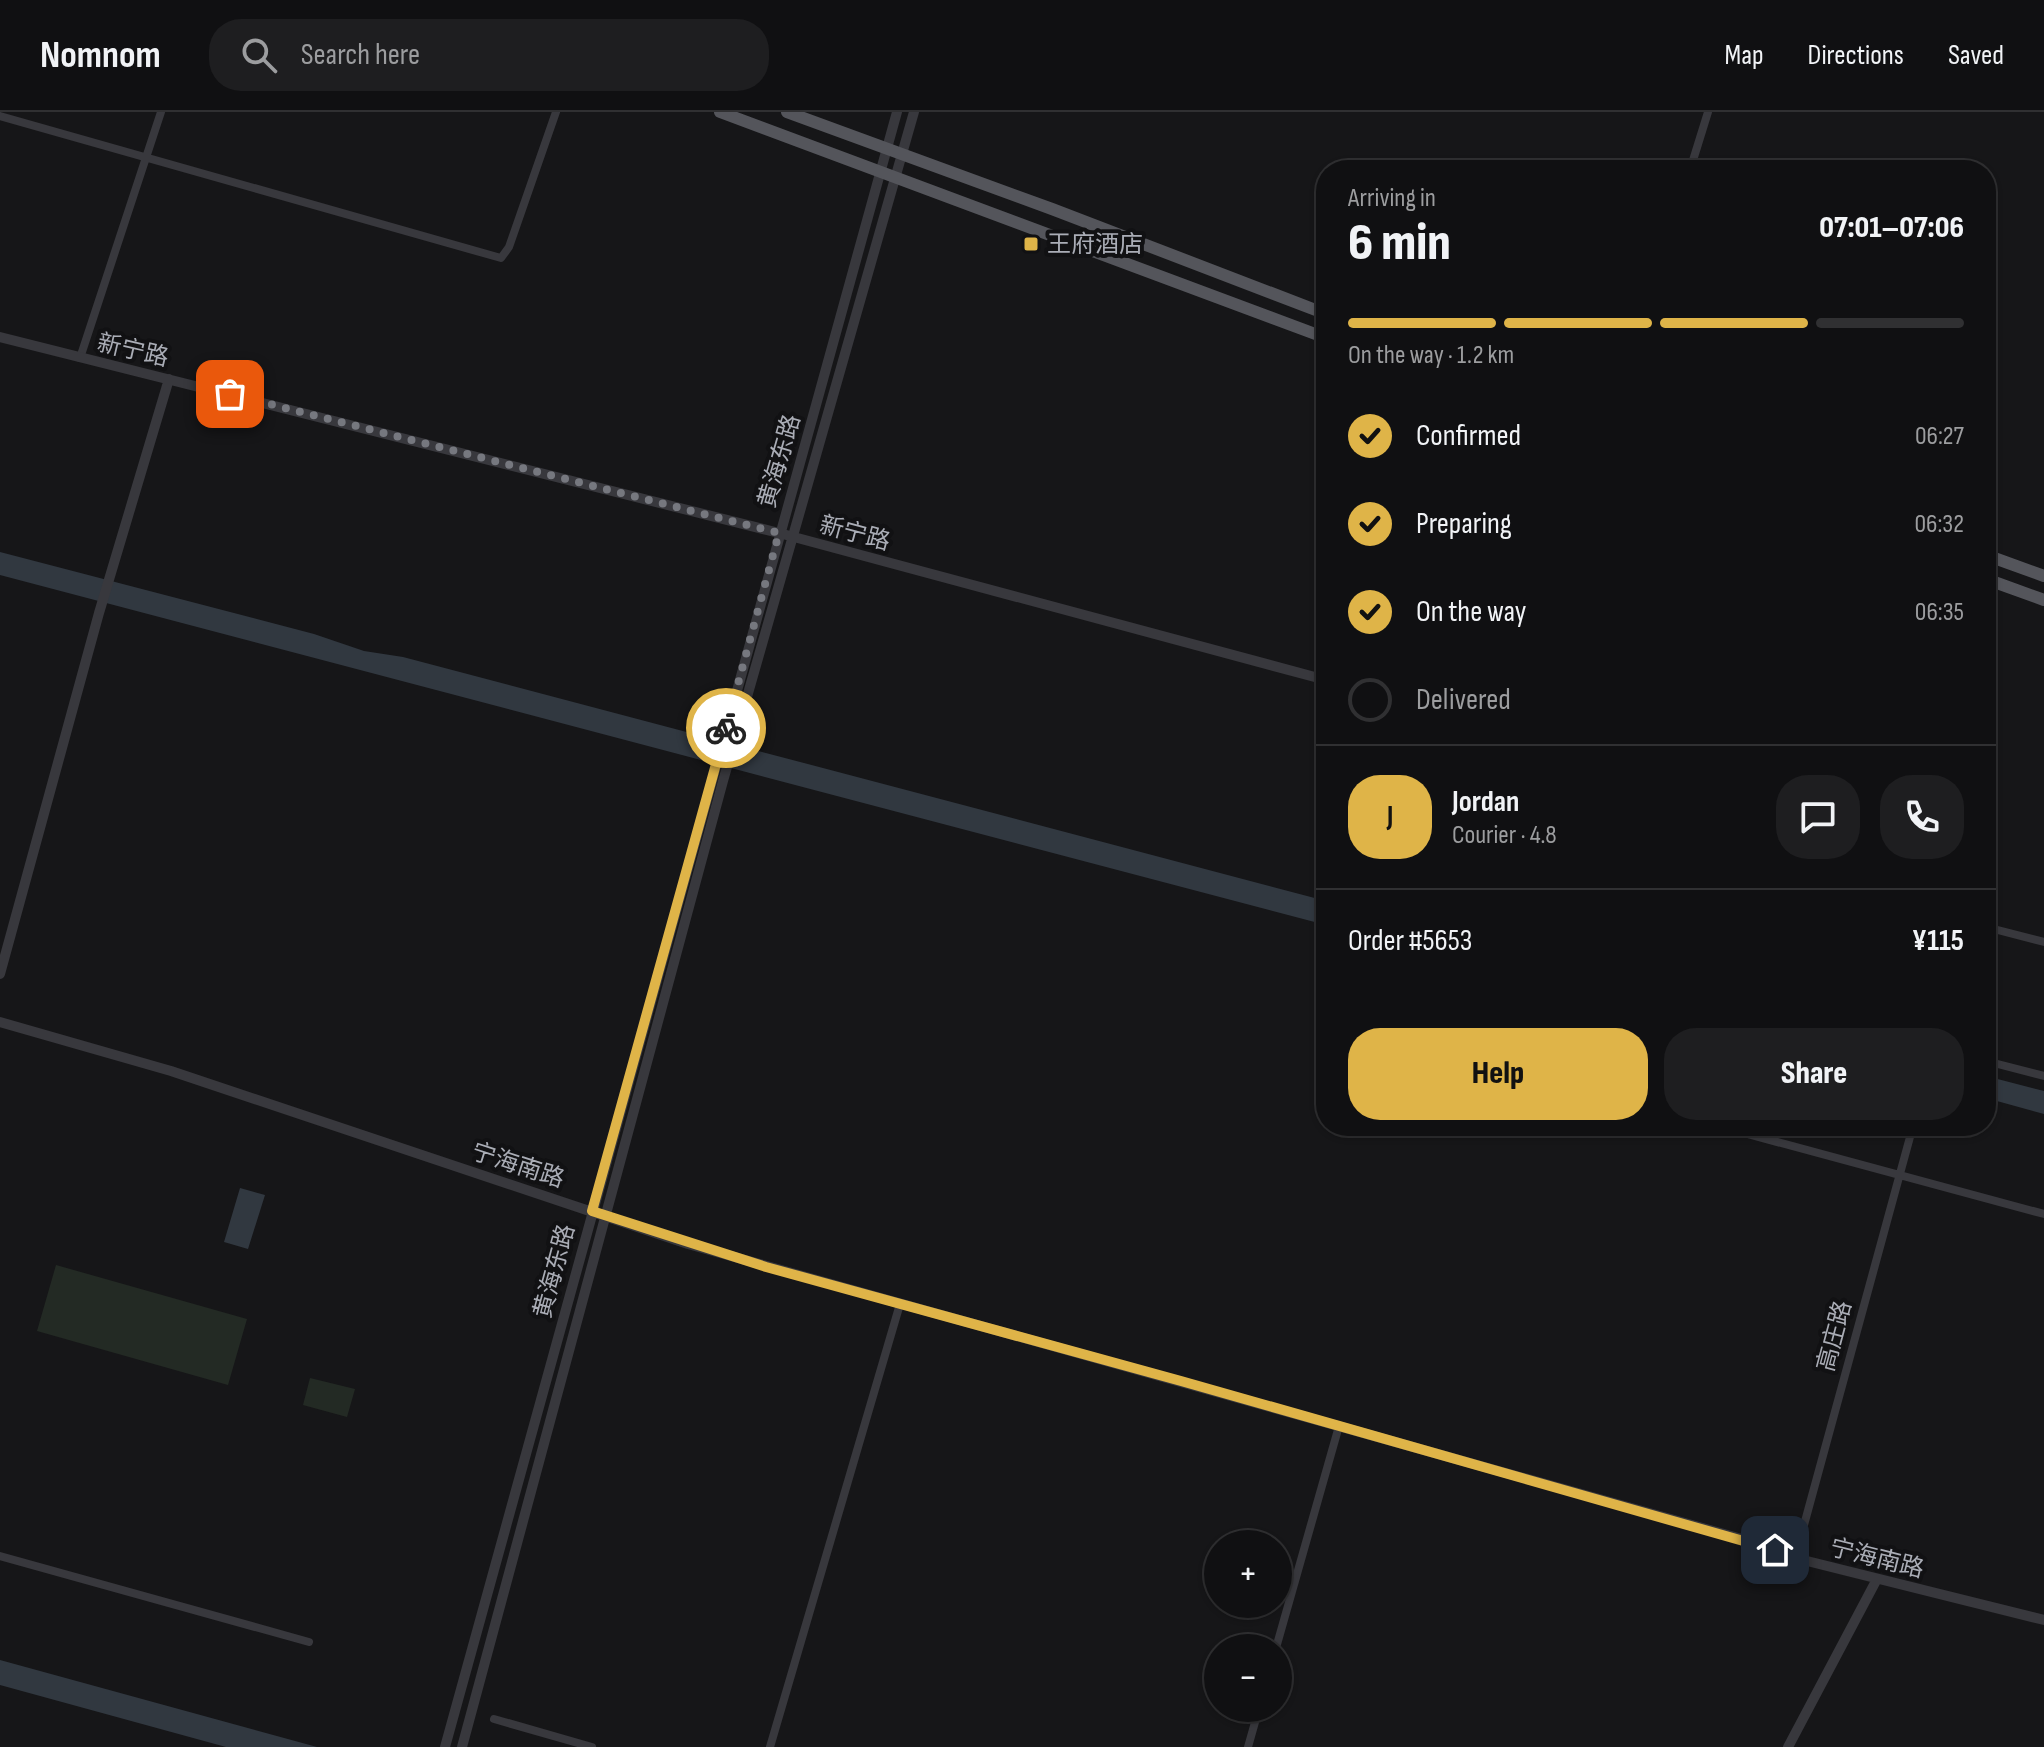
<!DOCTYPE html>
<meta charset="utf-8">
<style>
body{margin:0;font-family:"Sofia Sans Condensed","Noto Sans SC",sans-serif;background:#1e1e20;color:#f1f3f6;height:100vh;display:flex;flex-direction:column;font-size:30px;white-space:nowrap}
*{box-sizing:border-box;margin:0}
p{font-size:26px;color:#9c9d9f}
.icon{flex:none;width:44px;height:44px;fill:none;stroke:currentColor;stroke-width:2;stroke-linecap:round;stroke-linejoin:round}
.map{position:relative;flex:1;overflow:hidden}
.drawer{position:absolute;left:1316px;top:48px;width:680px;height:976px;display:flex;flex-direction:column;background:#101012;border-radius:32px;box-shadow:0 2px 6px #0004,0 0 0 2px #303032}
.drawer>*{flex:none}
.fabs{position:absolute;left:1204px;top:1418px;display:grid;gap:16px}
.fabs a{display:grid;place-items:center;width:88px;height:88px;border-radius:50%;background:#101012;box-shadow:0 2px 6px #0004,0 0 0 2px #303032;font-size:40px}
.pin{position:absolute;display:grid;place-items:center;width:68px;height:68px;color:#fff;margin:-34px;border-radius:16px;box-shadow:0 4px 12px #0006}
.courier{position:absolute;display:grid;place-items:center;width:80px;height:80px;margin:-40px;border:6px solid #dfb448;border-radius:50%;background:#fff;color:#222;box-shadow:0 2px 10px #0007}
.headline em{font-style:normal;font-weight:800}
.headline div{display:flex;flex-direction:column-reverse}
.headline{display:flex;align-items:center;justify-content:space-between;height:136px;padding:0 32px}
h1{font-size:52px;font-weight:800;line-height:60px}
.bar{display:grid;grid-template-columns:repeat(4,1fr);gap:12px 8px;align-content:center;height:96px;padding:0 32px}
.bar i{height:10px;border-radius:6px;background:#303032}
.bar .selected{background:#dfb448}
.bar p{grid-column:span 4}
.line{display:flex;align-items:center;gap:20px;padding:0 32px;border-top:2px solid #303032}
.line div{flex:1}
.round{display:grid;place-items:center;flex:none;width:84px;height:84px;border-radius:32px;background:#1e1e20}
ol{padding:0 32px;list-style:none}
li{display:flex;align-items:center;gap:24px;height:88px}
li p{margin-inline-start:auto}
li .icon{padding:8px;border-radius:50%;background:#dfb448;color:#111;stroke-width:4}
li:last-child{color:#9c9d9f}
li i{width:44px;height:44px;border:4px solid #303032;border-radius:50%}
.action{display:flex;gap:16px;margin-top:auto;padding:16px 32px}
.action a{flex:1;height:92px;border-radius:32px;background:#dfb448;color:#111;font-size:32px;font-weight:800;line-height:92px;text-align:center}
.action a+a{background:#1e1e20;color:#f1f3f6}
header{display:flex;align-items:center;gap:48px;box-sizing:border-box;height:112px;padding:0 40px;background:#101012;border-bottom:2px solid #303032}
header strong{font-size:38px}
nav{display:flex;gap:44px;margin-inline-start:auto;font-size:28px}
.search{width:560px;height:72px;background:#1e1e20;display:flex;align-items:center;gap:20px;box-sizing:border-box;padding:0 28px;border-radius:32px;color:#9c9d9f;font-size:30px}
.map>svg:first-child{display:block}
</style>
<header>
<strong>Nomnom</strong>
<div class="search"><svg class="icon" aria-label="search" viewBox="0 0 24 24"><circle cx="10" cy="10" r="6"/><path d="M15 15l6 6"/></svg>Search here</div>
<nav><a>Map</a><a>Directions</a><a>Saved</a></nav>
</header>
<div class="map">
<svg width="2044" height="1635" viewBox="0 0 2044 1635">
<rect width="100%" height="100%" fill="#161618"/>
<path fill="#232a24" d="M56,1153l191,54 -19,66 -191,-54z
M310,1266l45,11 -8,28 -44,-12z"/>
<path fill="#313840" d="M0,440l314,82 50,17 39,6 923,244v24l-1326,-350z
M1986,964l58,15v23l-58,-16z
M240,1076l25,7 -17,54 -24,-7z
M0,1548l317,87h-91l-226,-62z"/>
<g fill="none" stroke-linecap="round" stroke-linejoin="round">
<path stroke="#38383d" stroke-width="8" d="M0,4l501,142 8,-11 47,-135
M1690,58l18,-58
M80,246l81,-246
M1986,815l58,15
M1986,949l58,15
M1718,1014l326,88
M0,1444l309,86
M1795,1446l118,-432
M1276,1536l63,-222
M494,1607l98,28
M770,1635l130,-443
M1248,1635l11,-39"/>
<path stroke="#38383d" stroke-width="10" d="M0,225l779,196 547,147
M0,862l99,-361 70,-234
M0,910l171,49 517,173 1068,299 39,15 249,62
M445,1635l452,-1635
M462,1635l261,-966 191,-669
M1788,1635l89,-168"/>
<path stroke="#54555b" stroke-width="12" d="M720,0l606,226
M787,0l265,97 274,105
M1986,443l58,21
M1986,467l58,21"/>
</g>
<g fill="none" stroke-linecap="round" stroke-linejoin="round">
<path stroke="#76787f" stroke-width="8" stroke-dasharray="0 14.4" d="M230,282l549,139 -53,195"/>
<path stroke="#dfb448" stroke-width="10" d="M726,616l-134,483 174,56 415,114 594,169"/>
</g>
<rect fill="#dfb448" stroke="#111113" stroke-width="3" x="1023" y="124" width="16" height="16" rx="4"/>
<g text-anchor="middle" stroke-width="8" stroke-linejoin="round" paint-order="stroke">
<g font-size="24" fill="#aaadb6" stroke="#111113" text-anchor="start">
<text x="1047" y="140">王府酒店</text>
</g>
<g font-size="24" fill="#aaadb6" stroke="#111113">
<text transform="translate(133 238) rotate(13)" y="8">新宁路</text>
<text transform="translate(779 349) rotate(-74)" y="8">黄海东路</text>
<text transform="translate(855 421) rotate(15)" y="8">新宁路</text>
<text transform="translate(518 1053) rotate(18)" y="8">宁海南路</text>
<text transform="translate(554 1159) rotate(-75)" y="8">黄海东路</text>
<text transform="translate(1834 1224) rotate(-75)" y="8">高庄路</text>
<text transform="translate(1877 1446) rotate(14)" y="8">宁海南路</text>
</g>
</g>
</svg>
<div class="fabs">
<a>+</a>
<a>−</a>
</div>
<div class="pin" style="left:230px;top:282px;background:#ea580c"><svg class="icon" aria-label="bag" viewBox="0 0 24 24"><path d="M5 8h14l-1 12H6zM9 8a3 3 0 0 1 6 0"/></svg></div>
<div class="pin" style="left:1775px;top:1438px;background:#1f2937"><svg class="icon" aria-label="home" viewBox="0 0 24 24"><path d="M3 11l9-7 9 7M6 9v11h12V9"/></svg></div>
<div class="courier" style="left:726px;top:616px"><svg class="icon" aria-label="bike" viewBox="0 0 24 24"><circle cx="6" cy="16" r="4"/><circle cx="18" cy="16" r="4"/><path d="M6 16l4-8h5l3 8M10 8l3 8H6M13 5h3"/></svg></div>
<section class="drawer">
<div class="headline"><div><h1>6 min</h1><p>Arriving in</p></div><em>07:01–07:06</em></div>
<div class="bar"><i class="selected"></i><i class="selected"></i><i class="selected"></i><i></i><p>On the way · 1.2 km</p></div>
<ol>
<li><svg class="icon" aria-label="check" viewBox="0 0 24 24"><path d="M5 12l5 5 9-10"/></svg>Confirmed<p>06:27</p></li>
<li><svg class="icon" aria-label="check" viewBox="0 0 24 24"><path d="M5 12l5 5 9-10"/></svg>Preparing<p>06:32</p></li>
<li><svg class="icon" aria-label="check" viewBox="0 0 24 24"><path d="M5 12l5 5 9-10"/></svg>On the way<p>06:35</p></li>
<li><i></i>Delivered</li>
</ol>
<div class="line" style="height:144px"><b class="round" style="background:#dfb448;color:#111">J</b><div><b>Jordan</b><p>Courier · 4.8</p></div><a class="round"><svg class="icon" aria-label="chat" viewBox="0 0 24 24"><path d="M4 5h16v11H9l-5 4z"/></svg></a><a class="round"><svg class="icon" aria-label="phone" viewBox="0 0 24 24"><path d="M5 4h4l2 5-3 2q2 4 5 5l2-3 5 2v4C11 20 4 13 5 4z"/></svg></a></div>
<div class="line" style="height:104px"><div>Order #5653</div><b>¥115</b></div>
<div class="action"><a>Help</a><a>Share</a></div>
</section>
</div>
